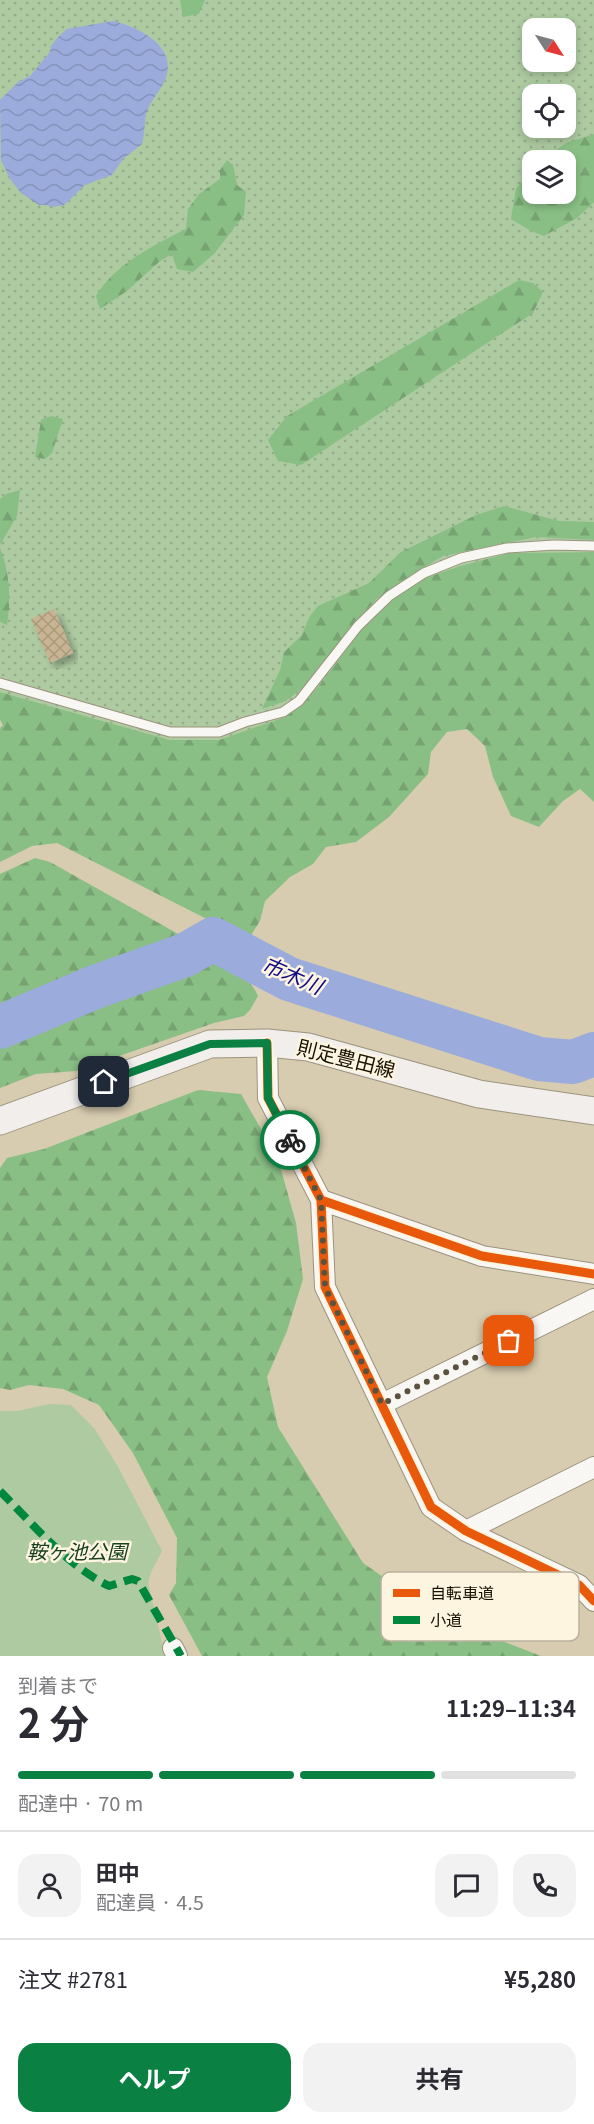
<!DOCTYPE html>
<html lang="ja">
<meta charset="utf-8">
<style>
body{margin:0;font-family:Georgia,"Noto Sans JP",serif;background:#f2f2f3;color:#2b2b33;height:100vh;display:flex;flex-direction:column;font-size:22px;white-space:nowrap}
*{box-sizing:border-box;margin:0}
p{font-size:20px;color:#7c7c81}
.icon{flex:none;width:33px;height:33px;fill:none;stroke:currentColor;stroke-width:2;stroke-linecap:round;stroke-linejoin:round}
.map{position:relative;height:1656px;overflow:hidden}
.panel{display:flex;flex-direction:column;background:#fff;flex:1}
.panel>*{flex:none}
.needle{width:39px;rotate:126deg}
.fabs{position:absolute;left:522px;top:18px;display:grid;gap:12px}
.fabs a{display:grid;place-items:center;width:54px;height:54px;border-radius:12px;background:#fff;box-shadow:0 3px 9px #0003;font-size:30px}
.pin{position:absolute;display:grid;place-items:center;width:51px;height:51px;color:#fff;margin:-26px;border-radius:12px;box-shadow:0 3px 9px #0006}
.courier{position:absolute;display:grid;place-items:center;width:60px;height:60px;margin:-30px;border:4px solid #0b8043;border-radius:50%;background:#fff;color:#222;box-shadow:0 2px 8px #0007}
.overview em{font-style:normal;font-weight:700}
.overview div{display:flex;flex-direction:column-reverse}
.overview{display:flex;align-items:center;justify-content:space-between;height:102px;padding:0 18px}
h1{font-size:39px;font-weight:700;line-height:45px}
.bar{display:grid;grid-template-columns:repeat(4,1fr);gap:9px 6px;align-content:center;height:72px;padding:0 18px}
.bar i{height:8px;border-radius:4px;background:#e1e1e2}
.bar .active{background:#0b8043}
.bar p{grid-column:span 4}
.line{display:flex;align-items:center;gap:15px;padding:0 18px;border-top:2px solid #e1e1e2}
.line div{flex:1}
.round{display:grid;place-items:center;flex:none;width:63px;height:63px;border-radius:18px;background:#f2f2f3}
.action{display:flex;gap:12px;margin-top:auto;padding:12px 18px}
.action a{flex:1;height:69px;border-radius:18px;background:#0b8043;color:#fff;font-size:24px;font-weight:700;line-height:69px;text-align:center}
.action a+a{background:#f2f2f3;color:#2b2b33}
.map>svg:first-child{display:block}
</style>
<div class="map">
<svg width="594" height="1656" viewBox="0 0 594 1656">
<defs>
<pattern id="grass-dots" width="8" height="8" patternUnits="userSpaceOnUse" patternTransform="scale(1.5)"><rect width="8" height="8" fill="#adcaa1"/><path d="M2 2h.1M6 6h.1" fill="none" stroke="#94ac89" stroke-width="1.8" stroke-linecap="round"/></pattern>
<pattern id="forest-firs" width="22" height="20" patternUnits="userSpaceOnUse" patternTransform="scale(1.5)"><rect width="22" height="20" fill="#89bf85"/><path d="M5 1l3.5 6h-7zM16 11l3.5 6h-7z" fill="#76a371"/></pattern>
<pattern id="water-waves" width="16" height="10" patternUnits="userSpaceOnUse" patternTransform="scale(1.5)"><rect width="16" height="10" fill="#9babdb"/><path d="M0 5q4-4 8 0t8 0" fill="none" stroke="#8592ba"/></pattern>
<pattern id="building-cross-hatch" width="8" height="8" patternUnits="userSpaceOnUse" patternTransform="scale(1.5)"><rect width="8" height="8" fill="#c8b392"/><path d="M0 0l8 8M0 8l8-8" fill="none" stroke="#ab997c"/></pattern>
<filter id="shadow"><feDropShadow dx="5.5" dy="5.5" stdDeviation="3" flood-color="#0004"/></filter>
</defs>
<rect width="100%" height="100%" fill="#d7ccb0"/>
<path fill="url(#grass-dots)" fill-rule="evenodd" d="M0,0h594v552l-85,1 -49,13 -35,12 -124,127 -16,12 -66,23h-49l-170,-48zM532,28h34v34h-34zM532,94h34v34h-34zM532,160h34v34h-34z"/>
<path fill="url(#forest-firs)" d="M180,0h25l-6,14 -16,3z
M594,134v68l-17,16 -33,18 -13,-5 -20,-12 5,-30 16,-21v26h34v-34h-24l24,-17z
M227,160l6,5 4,20 9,7 -2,23 -30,39 -21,18 -16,-3 -5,-15 -12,7 -33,30 -27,18 -4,-13c19,-32 58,-51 90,-67l2,-20 11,-15 21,-15v-9z
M519,280l14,3 10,9 -10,21 -232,152 -23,-4 -10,-21 19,-24z
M51,416l12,3 -11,34 -7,6 -10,-2 6,-37z
M20,490l-3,26 -17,29v-46l6,-5z
M504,506l55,15 35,1v18l-58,-3 -93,19 -35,21 -31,22 -26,27 -43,58 -22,17 -24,8 18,-39 4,-18 17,-16 9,-20 8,-10 51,-23 32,-31 75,-37z
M0,548c10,24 11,52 7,77l-7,-3z
M594,552v250l-14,-13 -17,12 -24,26 -28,-11 -18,-39 -8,-31 -18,-17 -20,3 -16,20 -3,22 -39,43 -33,25 -30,5 -13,17 -23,13 -25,24 -5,20 -12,19 -191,-97 -25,3 -32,16v-134l3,-3 -3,-5v-28l170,48h49l66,-23 16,-12 17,-18 45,-59 27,-27 35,-23 35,-12 49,-13z
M35,858l15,4 139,78 -90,38 -3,4 -96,42v-150z
M221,958l16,6 -5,10c14,3 20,9 26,22l-8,14 -6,6 -30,7 -138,48 -40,3 -36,14v-58l101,-38 5,4 97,-35z
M198,1090l43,4 37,65 18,64 7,56 -16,52 -20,46 11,50 85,136 78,54 100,39h-339l-33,-61 7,-12 1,-45 -44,-85 -34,-48 -36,-16 -34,-4 -19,5 -10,-2v-220l7,-10 37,-9z"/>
<path fill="#adcaa1" d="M50,1404l21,1 23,23 23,37 45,86 -11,21 -3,11 17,73h-165v-245h17z"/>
<path fill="url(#water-waves)" d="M113,21c25,6 64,24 53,57 -5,12 -15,22 -19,33 -3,10 -2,22 -5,33l-19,15 -11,16 -27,10 -21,20 -11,2 -7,-2h-7l-18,-12 -11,-14 -9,-19 -1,-60 18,-18 12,-6 20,-24 1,-6 7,-9 9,-8z"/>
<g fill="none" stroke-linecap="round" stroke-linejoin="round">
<path stroke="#9babdb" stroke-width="44" d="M0,1027l95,-40 90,-32 28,-16 76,40 250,80 34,3 21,-8"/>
</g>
<path fill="url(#building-cross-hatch)" filter="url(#shadow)" d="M54,609l19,44 -23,10 -19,-44z"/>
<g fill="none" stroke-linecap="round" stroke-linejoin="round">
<defs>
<path id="lane" d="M0,683l170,49h49l26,-10 38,-10 16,-11 59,-75 31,-30 35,-23 37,-15 46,-10 47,-3 40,1"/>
<path id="street" d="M267,1043l1,55 53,102 4,87 106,220 35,24 113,54 15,16
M321,1200l161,56 112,18
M382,1404l212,-105
M466,1531l128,-64
M173,1648l4,8"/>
<path id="secondary" d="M0,1121l210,-77 57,-1 41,4 171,47 115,17"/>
</defs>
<use href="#lane" stroke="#9c937d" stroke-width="11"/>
<use href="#street" stroke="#9c937d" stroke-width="22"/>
<use href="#secondary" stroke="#9c937d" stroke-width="29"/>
<use href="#lane" stroke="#f9f7f3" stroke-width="9"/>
<use href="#street" stroke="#f9f7f3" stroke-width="20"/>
<use href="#secondary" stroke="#f1eeec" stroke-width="27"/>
<path stroke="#00873e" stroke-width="8" stroke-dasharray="15 8" stroke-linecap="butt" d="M0,1491c34,34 66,74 109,95l23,-7 6,2 43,75"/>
<defs>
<path id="cycleway" d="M267,1043l1,55 53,102 4,87 106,220 35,24 113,54 15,16
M321,1200l161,56 112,18"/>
</defs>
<use href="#cycleway" stroke="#fef5e1" stroke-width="13"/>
<use href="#cycleway" stroke="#e8590c" stroke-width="9"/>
</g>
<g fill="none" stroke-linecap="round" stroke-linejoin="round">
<path stroke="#5b523e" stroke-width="6" stroke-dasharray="0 10.8" d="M290,1140l31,60 4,87 57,117 127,-63"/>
<path stroke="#0b8043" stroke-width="8" d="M104,1082l106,-38 57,-1 1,55 22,42"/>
</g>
<g text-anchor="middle" stroke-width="5" stroke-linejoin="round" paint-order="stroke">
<g font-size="20" fill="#181100" stroke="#fef5e1">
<text transform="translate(346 1059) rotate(14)" y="7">則定豊田線</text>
</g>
<g font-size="20" font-style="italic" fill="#174120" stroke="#fef5e1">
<text x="77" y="1559">鞍ヶ池公園</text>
</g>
<g font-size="21" font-style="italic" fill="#100c86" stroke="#fef5e1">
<text transform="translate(292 976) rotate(23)" y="7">市木川</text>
</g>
</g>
<rect x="381" y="1572" width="198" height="69" rx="9" fill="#fef5e1" stroke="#b9b19e" stroke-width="1.5"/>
<rect x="393" y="1589" width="27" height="8" fill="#e8590c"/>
<rect x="393" y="1616" width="27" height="8" fill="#00873e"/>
<g font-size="16" fill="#181100">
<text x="430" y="1599">自転車道</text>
<text x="430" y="1626">小道</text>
</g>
</svg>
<div class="fabs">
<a><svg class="needle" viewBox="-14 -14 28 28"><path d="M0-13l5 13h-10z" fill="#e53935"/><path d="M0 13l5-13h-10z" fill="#7c7c81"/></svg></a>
<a><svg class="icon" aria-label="locate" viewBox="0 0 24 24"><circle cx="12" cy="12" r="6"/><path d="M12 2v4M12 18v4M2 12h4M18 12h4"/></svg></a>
<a><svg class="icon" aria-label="layers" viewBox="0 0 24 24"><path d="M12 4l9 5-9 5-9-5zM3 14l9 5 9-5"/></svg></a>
</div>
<div class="pin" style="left:509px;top:1341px;background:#ea580c"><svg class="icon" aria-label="bag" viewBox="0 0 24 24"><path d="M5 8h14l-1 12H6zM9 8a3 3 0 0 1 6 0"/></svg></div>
<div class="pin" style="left:104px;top:1082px;background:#1f2937"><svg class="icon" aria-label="home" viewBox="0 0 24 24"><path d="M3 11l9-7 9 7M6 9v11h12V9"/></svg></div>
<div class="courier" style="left:290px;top:1140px"><svg class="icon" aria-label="bike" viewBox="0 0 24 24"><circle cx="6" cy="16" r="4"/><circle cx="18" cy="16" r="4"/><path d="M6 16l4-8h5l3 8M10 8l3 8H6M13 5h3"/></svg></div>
</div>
<section class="panel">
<div class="overview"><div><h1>2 分</h1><p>到着まで</p></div><em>11:29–11:34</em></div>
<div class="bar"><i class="active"></i><i class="active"></i><i class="active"></i><i></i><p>配達中 · 70 m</p></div>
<div class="line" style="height:108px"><a class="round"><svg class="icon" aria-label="person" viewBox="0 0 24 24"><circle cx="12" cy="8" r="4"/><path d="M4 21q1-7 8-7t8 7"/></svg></a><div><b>田中</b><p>配達員 · 4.5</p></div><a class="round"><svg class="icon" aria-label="chat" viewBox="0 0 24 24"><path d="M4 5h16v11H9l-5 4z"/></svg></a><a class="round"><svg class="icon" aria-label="phone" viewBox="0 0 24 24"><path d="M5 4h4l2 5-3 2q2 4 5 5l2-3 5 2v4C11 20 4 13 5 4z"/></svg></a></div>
<div class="line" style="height:78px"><div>注文 #2781</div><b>¥5,280</b></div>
<div class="action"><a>ヘルプ</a><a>共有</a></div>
</section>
